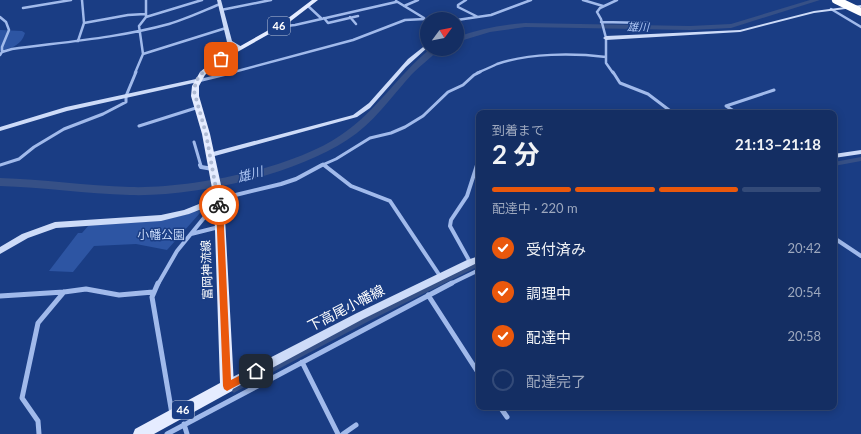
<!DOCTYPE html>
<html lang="ja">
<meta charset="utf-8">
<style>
body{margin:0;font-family:Lato,"Noto Sans JP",sans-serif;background:#1d3669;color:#f1f3f6;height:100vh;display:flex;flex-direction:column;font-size:15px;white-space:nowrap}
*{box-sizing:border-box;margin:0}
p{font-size:13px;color:#9da8be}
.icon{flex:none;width:22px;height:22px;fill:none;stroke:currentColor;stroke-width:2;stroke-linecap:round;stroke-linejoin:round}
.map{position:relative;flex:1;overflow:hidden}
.details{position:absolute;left:476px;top:110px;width:361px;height:300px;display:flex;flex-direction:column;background:#142e63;border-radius:8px;box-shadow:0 2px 10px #0003,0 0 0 1px #334a78}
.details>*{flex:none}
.needle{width:26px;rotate:58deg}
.controls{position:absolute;left:420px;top:12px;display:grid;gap:8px}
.controls a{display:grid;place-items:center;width:44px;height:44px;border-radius:50%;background:#142e63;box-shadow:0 2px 10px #0003,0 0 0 1px #334a78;font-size:20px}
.pin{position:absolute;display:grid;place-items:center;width:34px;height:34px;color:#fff;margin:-17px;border-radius:8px;box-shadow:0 2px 6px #0006}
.courier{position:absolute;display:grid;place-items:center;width:40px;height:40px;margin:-20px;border:3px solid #ea580c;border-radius:50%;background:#fff;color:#222;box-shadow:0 1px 5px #0007}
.headline em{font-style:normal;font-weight:700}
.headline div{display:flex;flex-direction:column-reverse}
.headline{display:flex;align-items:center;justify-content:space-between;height:68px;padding:0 16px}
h1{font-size:26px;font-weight:700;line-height:30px}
.bar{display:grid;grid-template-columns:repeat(4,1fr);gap:6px 4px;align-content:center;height:48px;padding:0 16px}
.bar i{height:5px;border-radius:3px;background:#334a78}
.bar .on{background:#ea580c}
.bar p{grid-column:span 4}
ol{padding:0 16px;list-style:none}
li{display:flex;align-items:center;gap:12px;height:44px}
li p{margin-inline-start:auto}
li .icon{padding:4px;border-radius:50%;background:#ea580c;color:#fff;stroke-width:4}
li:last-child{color:#9da8be}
li i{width:22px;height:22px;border:2px solid #334a78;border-radius:50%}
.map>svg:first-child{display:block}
</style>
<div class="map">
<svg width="861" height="434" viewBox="0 0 861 434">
<rect width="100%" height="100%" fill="#1a3d84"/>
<path fill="#2d55a3" d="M0,30l22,1 3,2c-4,13 -14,15 -25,18z
M201,210l-1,3 -33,37 -31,-6 -42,2 -21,26 -24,-1 29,-38h4l7,-8c38,-2 75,-2 112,-15z"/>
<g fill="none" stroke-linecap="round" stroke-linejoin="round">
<path fill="#365086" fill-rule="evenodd" d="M861,157v4l-27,5v-4z
M479,260v6l-110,55 -132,70 -3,2 -3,-2 -2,-3 2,-3 132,-70z"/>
<path fill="#365086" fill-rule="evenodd" d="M810,0h10l-89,28 -41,2 -165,-3 -35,5 -33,10v-5c22,-8 45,-12 68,-14l165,3 41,-2z
M430,49h9c-8,9 -18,16 -27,25 -20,22 -39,50 -65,66 -55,36 -153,57 -217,55 -44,-1 -87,-8 -130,-9v-8c43,1 86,8 130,9 59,2 162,-18 211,-52 35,-23 57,-60 89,-86z"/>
<path stroke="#a1baeb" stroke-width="2.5" d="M466,0l-8,5v2l20,10
M583,0l20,6
M396,1l28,17
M308,6l14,13
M404,6l14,-6
M23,8l48,-8
M831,9l30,18
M221,10l50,-10
M0,17l6,5 3,8 -7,17v5
M146,17l56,-17
M350,17l6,7
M324,18l4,5 30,-7
M457,20l34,-5 40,-15
M601,22l47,1
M84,23l44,-8 17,-1
M277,27l18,-2 101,-23
M78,41l6,-18 -2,-23
M143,54l83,-26
M0,55l2,-3 10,-3c52,-7 106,-11 157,-25 17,-5 34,-13 51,-20
M135,73l8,-19 -4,-28 7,-9v-17
M230,73l123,-33 52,-20 20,-1
M477,73c7,-3 14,-6 20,-9 32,-11 76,-11 109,-7
M613,73l-7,-10v-25l-5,-19 -4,-7 3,-4 17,-8"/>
<path stroke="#a1baeb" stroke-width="3" d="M613,72l7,11 28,11 25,19
M198,81l37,-9
M737,113l-11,-7 48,-16
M139,126l60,-19
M194,142l7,24
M323,164l3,2
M0,165l19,-6 15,-12 30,-18 39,-15 23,-12v-6l10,-24
M320,166l16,-7 34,-21 21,-5 14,-6 18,-11 25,-24 15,-7 11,-10 6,-3
M477,166l1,-3"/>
<path stroke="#a1baeb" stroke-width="4" d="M200,165l1,2 12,2
M324,165l27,21 39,15 50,75
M219,199l62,-15 15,-5 26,-14
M191,234l28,-7
M834,238l27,18
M470,262l-20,-36 1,-6 16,-24 10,-31
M158,284l19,-33 35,-43
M450,284l29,-14"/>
<path stroke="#a1baeb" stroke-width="5" d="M158,283l-6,14 20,117
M428,295l51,79
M0,296l64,-4 22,-3 33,6 34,-3
M302,362l36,72
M500,407l7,10
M184,424l3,10
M39,434l-1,-13 -16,-23 16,-75 26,-31
M167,434l285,-151
M343,434l13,-9"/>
<path fill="#cddbf8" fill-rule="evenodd" d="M217,0h4l11,41 10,6v2h-4l-11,-7z
M861,5v2l-47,6 -74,19 -134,8 -3,-2 3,-2 134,-6 74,-19z
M427,44v4l-21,19 -36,41 -13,9 -146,40 -3,-2 1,-2 144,-38 16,-12 39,-44z
M196,79l3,2 -1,1 -131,29 -67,20v-4l66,-20z
M861,150v4l-27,4v-4z
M219,196l4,3 -1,2 -33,13 -28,7 -105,7 -28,10 -28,16v-7l22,-13 33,-12 106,-7 23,-5z
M479,256v6l-116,57 -132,71 -4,1 -4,-1 -1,-4 1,-4 134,-69 110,-53z"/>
<path fill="#e5ecff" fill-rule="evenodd" d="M312,0h6l-31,24 -71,40 -11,11 -6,11v10l11,38 14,65 10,187 -2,5 -78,43h-21l2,-5 85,-46 -6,-184 -12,-65 -11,-38 1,-10 8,-14 12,-10 71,-40z"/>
<path stroke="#fff" stroke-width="8" d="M836,0l25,12"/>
</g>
<path fill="#ea580c" d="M219,203l4,2 8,175 25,-13 3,1 1,3 -1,3 -32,17 -3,-2 -1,-3 -7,-181z"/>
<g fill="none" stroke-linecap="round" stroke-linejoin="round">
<path stroke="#afbbd4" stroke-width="4" stroke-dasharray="0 7.2" d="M219,205l-13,-71 -12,-43 2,-10 7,-9 18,-13"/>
</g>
<g text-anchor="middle" stroke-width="3" stroke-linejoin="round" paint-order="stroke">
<g fill="#1a3d84" stroke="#bac5da" stroke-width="1">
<rect x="268" y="17" width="22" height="18" rx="3"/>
<rect x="172" y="401" width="22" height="18" rx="3"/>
</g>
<g font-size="11" font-weight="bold" fill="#fff">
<text x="279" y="30">46</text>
<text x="183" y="414">46</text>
</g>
<g font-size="11" font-style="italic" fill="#acc5f3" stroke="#1a3d84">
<text transform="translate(638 27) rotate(1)" y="4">雄川</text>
</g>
<g font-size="12" fill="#c5d7f8" stroke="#1a3d84">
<text x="161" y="239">小幡公園</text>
</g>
<g font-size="12" fill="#fff" stroke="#1a3d84">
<text transform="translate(207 270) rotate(-92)" y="4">富岡神流線</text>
</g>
<g font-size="13" font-style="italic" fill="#acc5f3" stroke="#1a3d84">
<text transform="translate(250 174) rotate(-15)" y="5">雄川</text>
</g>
<g font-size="14" fill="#fff" stroke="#1a3d84">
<text transform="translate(346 308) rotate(-27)" y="5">下高尾小幡線</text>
</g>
</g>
</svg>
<div class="controls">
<a><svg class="needle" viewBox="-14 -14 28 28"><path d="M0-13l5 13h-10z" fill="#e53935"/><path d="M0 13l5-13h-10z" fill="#9da8be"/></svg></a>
</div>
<div class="pin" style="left:221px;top:59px;background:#ea580c"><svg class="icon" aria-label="bag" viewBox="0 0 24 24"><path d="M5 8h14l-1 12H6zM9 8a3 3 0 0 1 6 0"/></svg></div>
<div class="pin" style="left:256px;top:371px;background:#1f2937"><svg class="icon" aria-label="home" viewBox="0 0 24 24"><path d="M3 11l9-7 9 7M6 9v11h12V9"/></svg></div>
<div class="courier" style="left:219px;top:205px"><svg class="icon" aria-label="bike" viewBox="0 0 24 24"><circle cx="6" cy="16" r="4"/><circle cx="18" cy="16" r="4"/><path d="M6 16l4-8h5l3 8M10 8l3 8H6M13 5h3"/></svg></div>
<section class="details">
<div class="headline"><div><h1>2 分</h1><p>到着まで</p></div><em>21:13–21:18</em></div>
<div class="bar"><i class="on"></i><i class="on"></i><i class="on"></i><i></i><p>配達中 · 220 m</p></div>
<ol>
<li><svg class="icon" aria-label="check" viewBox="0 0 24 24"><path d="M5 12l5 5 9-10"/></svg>受付済み<p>20:42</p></li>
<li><svg class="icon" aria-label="check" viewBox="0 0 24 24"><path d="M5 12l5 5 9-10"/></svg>調理中<p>20:54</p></li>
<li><svg class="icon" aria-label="check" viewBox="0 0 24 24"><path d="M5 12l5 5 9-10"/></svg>配達中<p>20:58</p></li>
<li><i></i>配達完了</li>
</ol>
</section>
</div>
